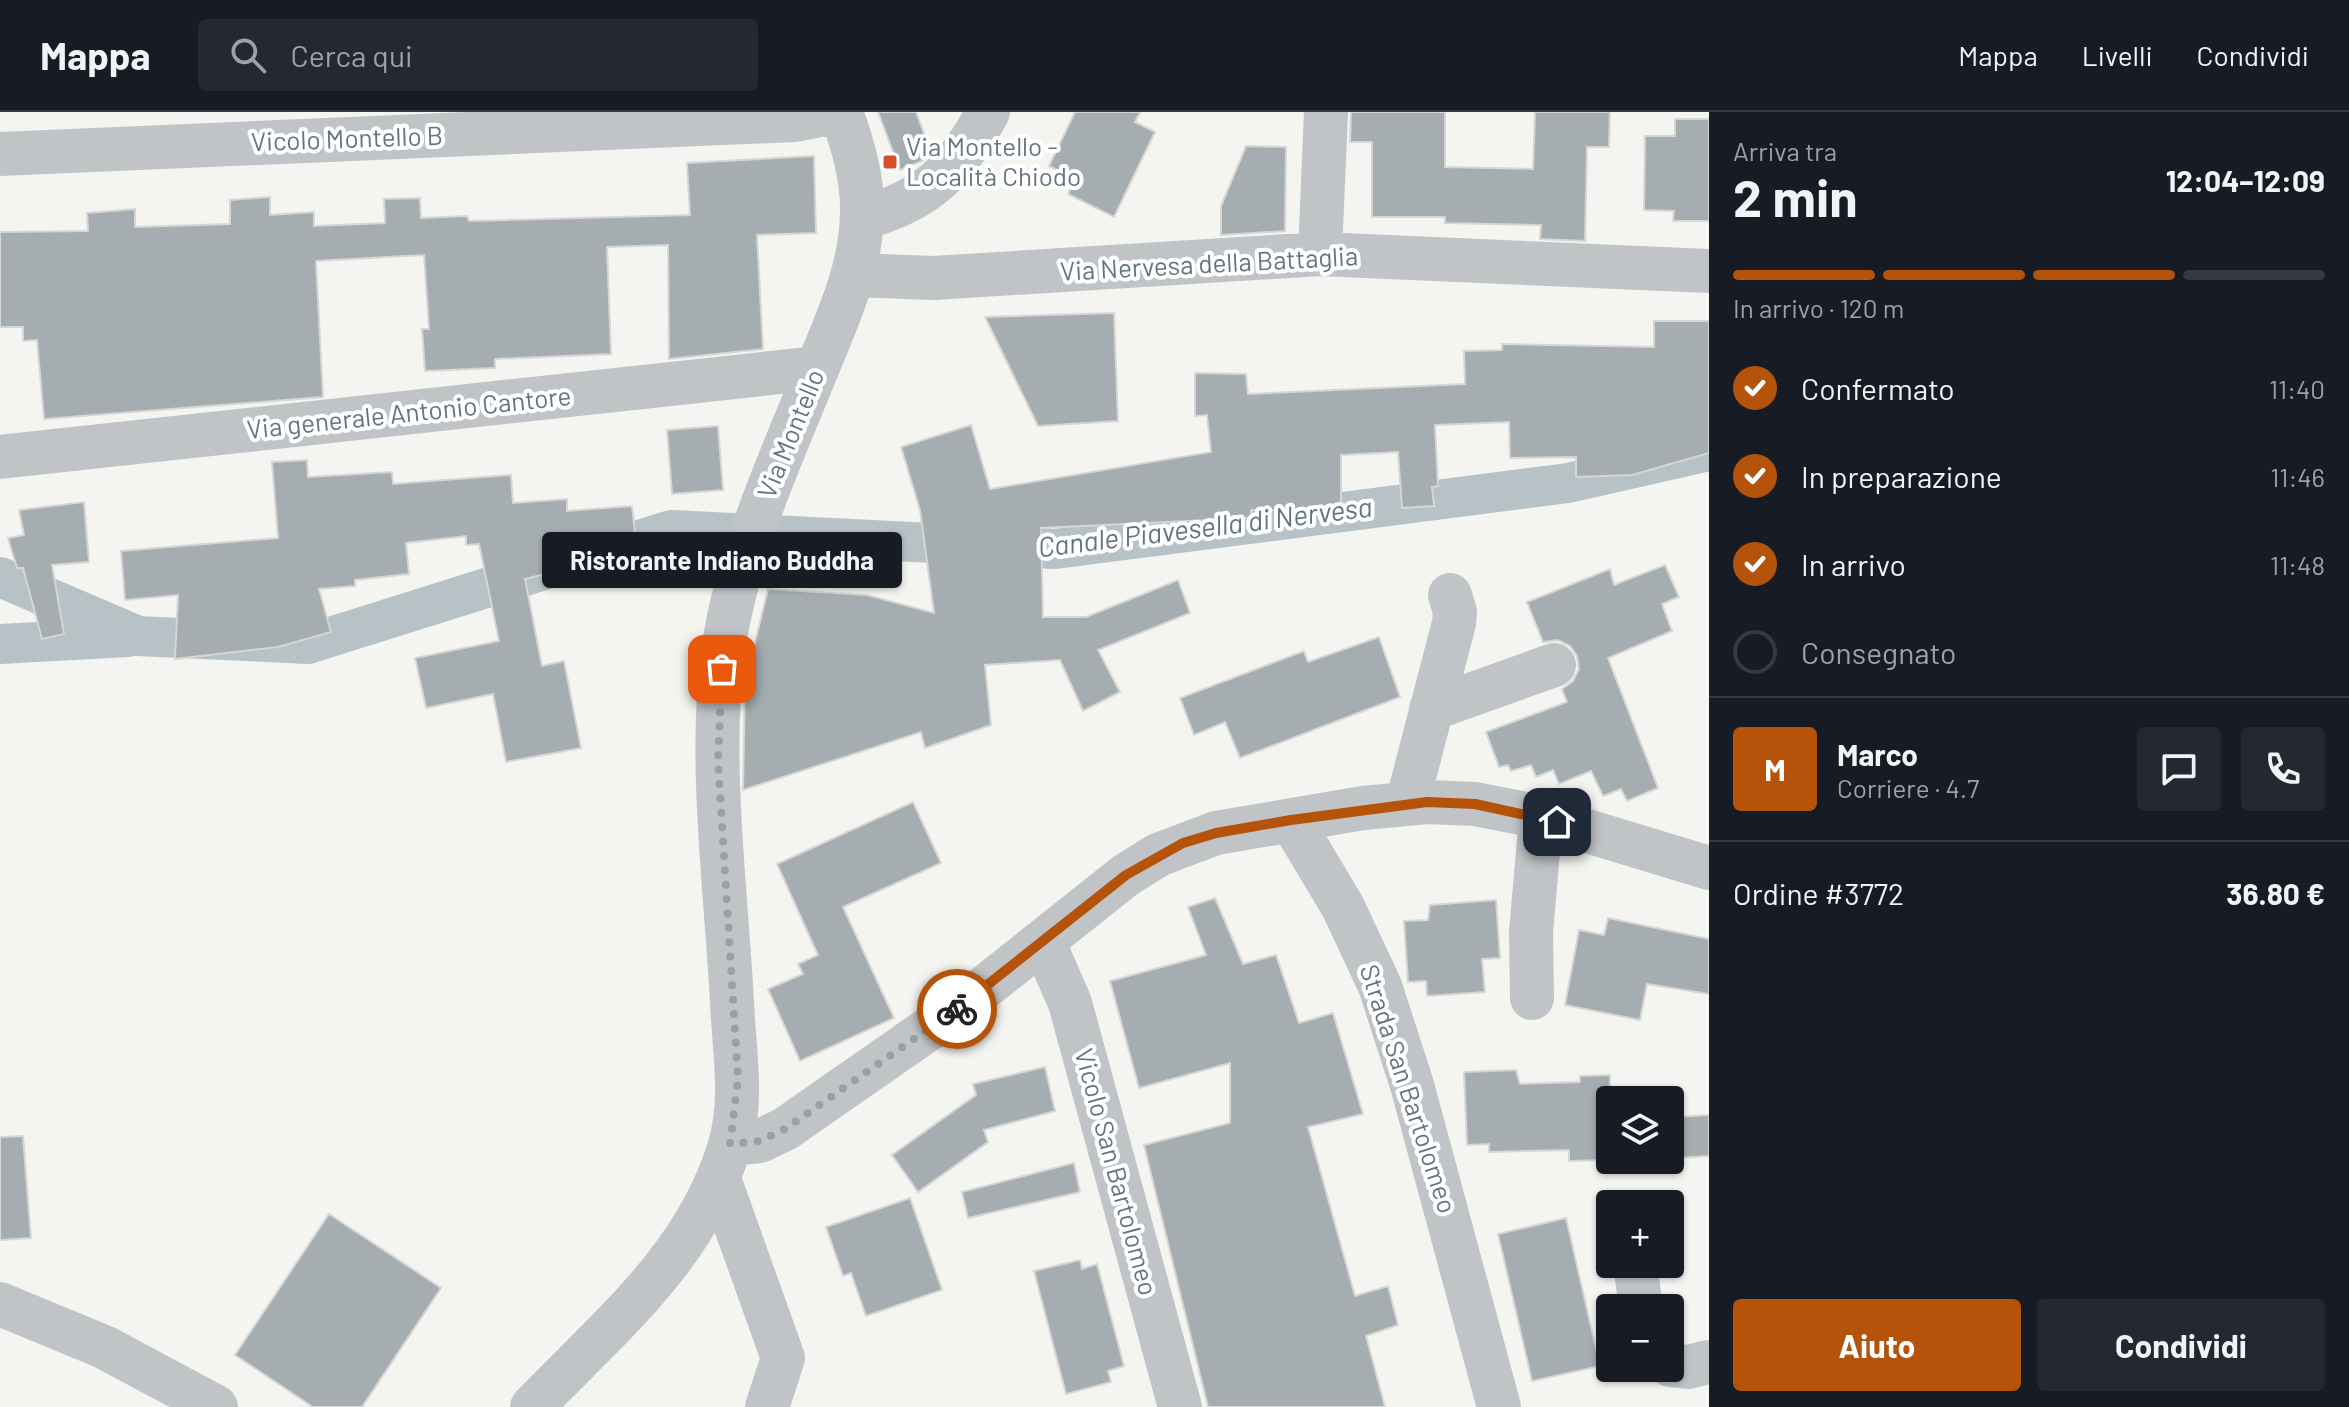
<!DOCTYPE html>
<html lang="it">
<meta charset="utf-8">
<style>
body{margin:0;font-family:Barlow,sans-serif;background:#242831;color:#f1f3f6;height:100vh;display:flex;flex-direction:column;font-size:30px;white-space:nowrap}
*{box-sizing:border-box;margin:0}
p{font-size:26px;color:#9ea1a6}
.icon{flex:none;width:44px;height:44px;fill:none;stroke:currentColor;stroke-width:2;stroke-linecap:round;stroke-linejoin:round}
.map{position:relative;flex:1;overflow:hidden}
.details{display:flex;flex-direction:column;background:#171b24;width:640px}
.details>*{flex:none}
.fabs{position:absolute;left:1596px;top:974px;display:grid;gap:16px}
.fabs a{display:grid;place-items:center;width:88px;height:88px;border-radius:8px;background:#171b24;box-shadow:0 2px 6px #0004;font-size:40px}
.pin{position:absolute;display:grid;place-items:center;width:68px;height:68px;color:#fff;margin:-34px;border-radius:16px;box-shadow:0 4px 12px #0006}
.courier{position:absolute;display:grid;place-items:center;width:80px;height:80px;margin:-40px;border:6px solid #b45309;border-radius:50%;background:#fff;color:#222;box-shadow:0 2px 10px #0007}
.bubble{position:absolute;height:56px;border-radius:8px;background:#171b24;box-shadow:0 2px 6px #0004;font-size:26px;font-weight:700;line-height:56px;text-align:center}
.overview em{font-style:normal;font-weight:700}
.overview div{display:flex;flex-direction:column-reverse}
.overview{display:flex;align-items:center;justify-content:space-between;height:136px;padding:0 24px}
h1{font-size:52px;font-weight:700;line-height:60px}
.bar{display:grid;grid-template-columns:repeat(4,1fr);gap:12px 8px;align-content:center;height:96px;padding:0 24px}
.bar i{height:10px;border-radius:6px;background:#363941}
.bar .selected{background:#b45309}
.bar p{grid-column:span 4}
.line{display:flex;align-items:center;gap:20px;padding:0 24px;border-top:2px solid #363941}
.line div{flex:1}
.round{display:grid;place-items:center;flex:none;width:84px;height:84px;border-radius:8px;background:#242831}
ol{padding:0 24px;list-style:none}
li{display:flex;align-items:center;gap:24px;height:88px}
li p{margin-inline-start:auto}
li .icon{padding:8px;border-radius:50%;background:#b45309;color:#fff;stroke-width:4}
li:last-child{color:#9ea1a6}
li i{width:44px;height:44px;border:4px solid #363941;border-radius:50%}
.button{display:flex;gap:16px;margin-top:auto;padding:16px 24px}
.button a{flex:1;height:92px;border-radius:8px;background:#b45309;color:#fff;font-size:32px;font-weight:700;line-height:92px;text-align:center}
.button a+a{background:#242831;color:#f1f3f6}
header{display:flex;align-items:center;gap:48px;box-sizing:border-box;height:112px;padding:0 40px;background:#171b24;border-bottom:2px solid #363941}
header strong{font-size:38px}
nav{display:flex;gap:44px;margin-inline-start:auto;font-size:28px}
.search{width:560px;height:72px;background:#242831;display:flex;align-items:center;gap:20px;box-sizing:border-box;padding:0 28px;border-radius:8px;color:#9ea1a6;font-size:30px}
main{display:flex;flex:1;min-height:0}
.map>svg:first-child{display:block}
</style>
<header>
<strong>Mappa</strong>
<div class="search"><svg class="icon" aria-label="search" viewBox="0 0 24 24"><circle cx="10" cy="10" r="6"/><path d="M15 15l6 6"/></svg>Cerca qui</div>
<nav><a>Mappa</a><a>Livelli</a><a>Condividi</a></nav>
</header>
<main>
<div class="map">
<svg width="1709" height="1295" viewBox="0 0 1709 1295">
<rect width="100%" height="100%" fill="#f4f4f1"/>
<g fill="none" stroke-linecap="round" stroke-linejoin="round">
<path stroke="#b6c2c6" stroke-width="40" d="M0,465l138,59 170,8 363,-114 384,19 513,-66 141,-32
M0,532l128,-7"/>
</g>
<path fill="#a5adb1" stroke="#d6d6d4" stroke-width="2" d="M878,0h38l15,40 -9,9 -22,9z
M1075,0h65l-5,10 20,10 -41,85 -46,-23 7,-15 -26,-13z
M1351,0h94v55l88,2 2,-57h75l-1,35h-22l-2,94 -45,-2 1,-14 -96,-2v-6h-73v-75h-22z
M1675,7h34v102h-36l1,-10 -30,-1 1,-74h30z
M1246,34l40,1 -1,84 -64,4v-29z
M814,44l2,77 -59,2 6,114 -94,10 -1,-114 -61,2 4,107 -116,5v9l-70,3 -3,-42h7l-5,-74 -108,6 7,136 -279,22 -7,-79 -14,1v-14h-23v-95l88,-1 -1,-18 48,-4v18l95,-3v-24l40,-3v18l44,-3v14l71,-3 -1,-24 36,-1 1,20 46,-2 2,5 221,-6 -3,-52z
M1114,201l4,108 -80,5 -53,-109z
M1654,209h55v132l-77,22 -56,2v-20l-66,1 -1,-36 -74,3 3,61 -6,1 2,19 -32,2 -4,-56 -57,3v56l-90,-1 1,8 -211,10 2,89h43l92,-37 12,33 -92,37 22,42 -37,19 -23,-51 -75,5 6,60 -66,23 -4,-16 -178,58 2,-106 23,-95 99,6 67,18 -14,-103 -19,-63 70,-22 19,64 221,-37 -4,-37 -12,1v-43l51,1 2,20 217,-10 -1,-33 38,-1v-6l152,3z
M718,314l5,64 -51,4 -5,-64z
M307,348l1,17 84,-5 1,12 118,-9 2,28 54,-4v12l65,-5 5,45 -112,28 17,87 22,-5 17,87 -75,14 -13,-68 -67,14 -11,-50 84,-17 -20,-97 -13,1v-9l-60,7 3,31 -54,6v6l-36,3 12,43 -53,15 -103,12 3,-64 -53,5 -4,-49 157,-13 -6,-76z
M84,390l5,60 -37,3 12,69 -22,5 -19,-71h-6l-9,-30 16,-3 -5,-25z
M1665,453l14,32 -17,7 10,27 -64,27 50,130 -31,13 -6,-12 -18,7 -12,-25 -32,13 -6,-14 -17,7 -5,-12 -20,6 -3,-6 -9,2 -13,-35 81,-30 -5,-13 11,-8 6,-12 -2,-13 -7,-10 -12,-6 -15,2 -16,-40 83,-33 4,16z
M1379,525l21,60 -160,61 -15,-36 -31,13 -14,-37 124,-47 4,11z
M913,690l28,61 -98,44 51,111 -94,43 -32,-72 35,-15 -5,-10 20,-9 -41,-91z
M1215,786l28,66 33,-9 23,68 34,-10 30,101 -55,13 47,169 33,-10 10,39 -32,11 19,71h-177l-64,-262 86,-22v-60l-91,25 -29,-107 96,-26 -18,-48z
M1496,788l4,58 -18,1 3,33 -58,4 -1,-15 -18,1 -4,-61 24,-1 2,-15z
M1608,806l101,21v55l-62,-10 -7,36 -75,-15 14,-75 25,5z
M1045,955l10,44 -71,19 4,12 -70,50 -26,-37 84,-60 -3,-11z
M1516,958l4,14 60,-2v-6l30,-1v85l-41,1v-11l-80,2v-8l-22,1 -3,-73z
M1709,1003v41l-33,2 -2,-41z
M23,1024l8,102 -31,2v-103z
M1074,1051l6,29 -112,26 -6,-26z
M910,1086l32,92 -76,26 -15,-43 -8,3 -17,-49z
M329,1102l112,74 -79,119h-49l-78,-52z
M1566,1106l34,148 -68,15 -34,-147z
M1080,1148l2,9 15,-5 27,102 -16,5 3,11 -45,12 -32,-123z"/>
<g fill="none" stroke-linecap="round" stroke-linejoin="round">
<path stroke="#c0c4c7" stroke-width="44" d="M0,42l795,-34 41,-8
M862,106c65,-17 94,-47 126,-106
M1320,142l6,-142
M854,163l79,3 387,-24 389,17
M0,345l817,-89
M1431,597l123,-44
M1407,692l47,-181 1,-11 -5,-17
M1291,708l52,87 37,79 32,99 87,322
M1043,829l27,62 110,404
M1532,886l-1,-66 10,-115
M730,1032l30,-3 25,-12 171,-119 170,-135 32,-20 58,-22 147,-25 64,-6 48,2 66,13 168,51
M719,1067l64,179 -16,49
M1635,1152l6,44
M0,1192l104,43 112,60
M1670,1253l18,2 21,-5
M532,1295c76,-79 164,-150 197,-259 15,-48 5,-96 3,-146 -6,-115 -25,-249 -7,-363 15,-92 55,-179 90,-265 21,-52 46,-103 47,-160 1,-35 -9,-69 -21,-102"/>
</g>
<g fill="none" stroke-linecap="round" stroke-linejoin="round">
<path stroke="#97a1a8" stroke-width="8" stroke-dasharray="0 14.4" d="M722,557l-4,92 20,318 -8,65 30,-3 25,-12 172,-120"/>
<path stroke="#b45309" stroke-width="10" d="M957,897l169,-134 57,-32 33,-10 75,-13 136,-18 48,2 82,18"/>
</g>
<rect fill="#d94e2d" stroke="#fff" stroke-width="3" x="882" y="42" width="16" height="16" rx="4"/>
<g text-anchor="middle" stroke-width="8" stroke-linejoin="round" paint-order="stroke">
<g font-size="26" fill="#657580" stroke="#fff">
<text transform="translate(347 27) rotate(-2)" y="9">Vicolo Montello B</text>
<text transform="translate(1209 152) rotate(-3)" y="9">Via Nervesa della Battaglia</text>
<text transform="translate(409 301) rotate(-6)" y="9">Via generale Antonio Cantore</text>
<text transform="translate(791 322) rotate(-68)" y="9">Via Montello</text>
<text transform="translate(1408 977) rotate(72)" y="9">Strada San Bartolomeo</text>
<text transform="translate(1116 1060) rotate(75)" y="9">Vicolo San Bartolomeo</text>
</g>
<g font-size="26" fill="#657580" stroke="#fff" text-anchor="start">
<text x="906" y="44">Via Montello -<tspan x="906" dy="30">Località Chiodo</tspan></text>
</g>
<g font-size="28" font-style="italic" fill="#61777e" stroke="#fff">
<text transform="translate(1205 415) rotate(-7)" y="10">Canale Piavesella di Nervesa</text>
</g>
</g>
</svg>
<div class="fabs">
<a><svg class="icon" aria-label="layers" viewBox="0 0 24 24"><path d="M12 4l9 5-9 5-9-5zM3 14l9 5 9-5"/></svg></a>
<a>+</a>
<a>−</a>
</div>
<div class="pin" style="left:722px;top:557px;background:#ea580c"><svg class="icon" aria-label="bag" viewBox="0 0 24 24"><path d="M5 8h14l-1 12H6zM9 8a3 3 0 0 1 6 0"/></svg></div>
<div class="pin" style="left:1557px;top:710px;background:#1f2937"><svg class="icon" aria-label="home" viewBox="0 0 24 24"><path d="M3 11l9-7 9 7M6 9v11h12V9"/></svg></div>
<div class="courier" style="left:957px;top:897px"><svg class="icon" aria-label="bike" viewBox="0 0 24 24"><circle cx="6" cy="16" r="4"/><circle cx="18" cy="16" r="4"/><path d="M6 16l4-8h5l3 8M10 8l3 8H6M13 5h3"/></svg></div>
<div class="bubble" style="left:542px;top:420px;width:360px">Ristorante Indiano Buddha</div>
</div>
<section class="details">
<div class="overview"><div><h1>2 min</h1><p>Arriva tra</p></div><em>12:04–12:09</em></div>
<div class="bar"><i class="selected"></i><i class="selected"></i><i class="selected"></i><i></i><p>In arrivo · 120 m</p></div>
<ol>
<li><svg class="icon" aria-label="check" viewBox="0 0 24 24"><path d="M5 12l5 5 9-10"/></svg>Confermato<p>11:40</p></li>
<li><svg class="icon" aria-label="check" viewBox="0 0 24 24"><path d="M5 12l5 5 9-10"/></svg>In preparazione<p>11:46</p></li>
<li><svg class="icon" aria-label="check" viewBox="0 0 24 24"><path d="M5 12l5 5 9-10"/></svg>In arrivo<p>11:48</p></li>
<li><i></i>Consegnato</li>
</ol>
<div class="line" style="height:144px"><b class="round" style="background:#b45309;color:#fff">M</b><div><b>Marco</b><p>Corriere · 4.7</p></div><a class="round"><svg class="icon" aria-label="chat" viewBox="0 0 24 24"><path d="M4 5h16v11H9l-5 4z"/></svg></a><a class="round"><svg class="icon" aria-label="phone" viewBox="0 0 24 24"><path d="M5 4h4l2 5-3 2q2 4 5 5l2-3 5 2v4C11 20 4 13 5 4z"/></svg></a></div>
<div class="line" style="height:104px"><div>Ordine #3772</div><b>36.80 €</b></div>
<div class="button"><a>Aiuto</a><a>Condividi</a></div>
</section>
</main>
